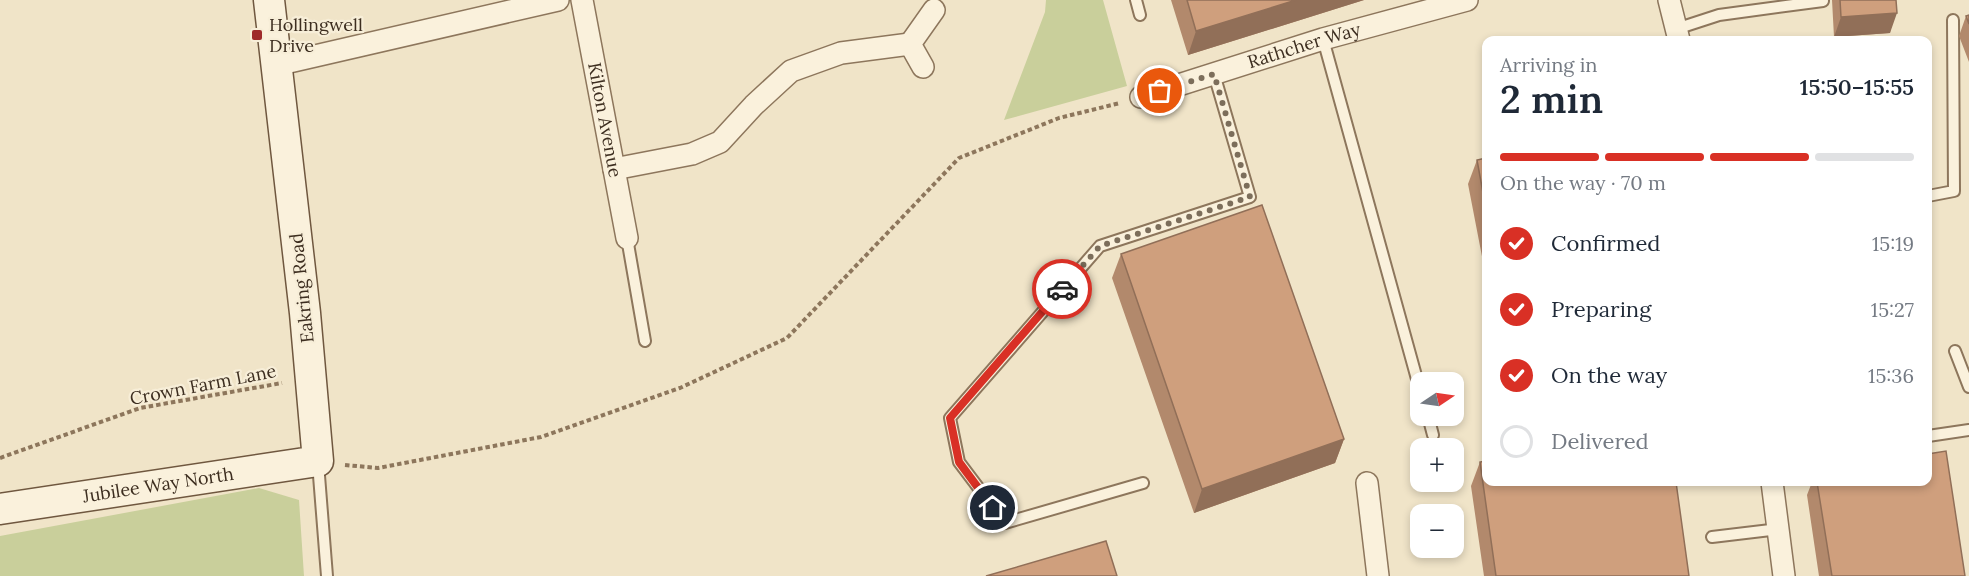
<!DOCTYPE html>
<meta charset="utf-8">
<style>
body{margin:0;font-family:Lora,serif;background:#f6f6f7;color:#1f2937;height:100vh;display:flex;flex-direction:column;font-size:22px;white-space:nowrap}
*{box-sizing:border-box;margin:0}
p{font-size:20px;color:#747a83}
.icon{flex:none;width:33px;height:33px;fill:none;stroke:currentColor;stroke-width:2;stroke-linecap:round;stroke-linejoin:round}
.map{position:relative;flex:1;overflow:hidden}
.drawer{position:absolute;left:1482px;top:36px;width:450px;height:450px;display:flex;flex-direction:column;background:#fff;border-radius:12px;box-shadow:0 3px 9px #0003}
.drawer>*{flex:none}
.needle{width:39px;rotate:77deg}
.tools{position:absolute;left:1410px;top:372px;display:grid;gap:12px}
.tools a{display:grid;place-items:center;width:54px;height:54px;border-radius:12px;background:#fff;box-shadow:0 3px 9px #0003;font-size:30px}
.pin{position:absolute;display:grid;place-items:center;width:51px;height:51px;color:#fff;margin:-26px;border:3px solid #fff;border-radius:50%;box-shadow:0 2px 6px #0007}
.courier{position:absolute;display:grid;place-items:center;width:60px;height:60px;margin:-30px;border:4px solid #d93025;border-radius:50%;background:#fff;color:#222;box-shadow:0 2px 8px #0007}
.headline em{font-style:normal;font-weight:600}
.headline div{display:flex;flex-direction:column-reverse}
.headline{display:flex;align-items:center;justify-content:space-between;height:102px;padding:0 18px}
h1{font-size:39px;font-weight:600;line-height:45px}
.bar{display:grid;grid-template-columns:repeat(4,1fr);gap:9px 6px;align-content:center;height:72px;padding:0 18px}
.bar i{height:8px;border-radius:4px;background:#e0e1e3}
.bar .current{background:#d93025}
.bar p{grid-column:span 4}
ol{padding:0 18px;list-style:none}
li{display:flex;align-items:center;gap:18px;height:66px}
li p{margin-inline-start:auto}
li .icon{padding:6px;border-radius:50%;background:#d93025;color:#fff;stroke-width:4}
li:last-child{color:#747a83}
li i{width:33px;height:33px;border:3px solid #e0e1e3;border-radius:50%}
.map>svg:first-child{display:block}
</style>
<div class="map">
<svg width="1969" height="576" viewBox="0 0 1969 576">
<rect width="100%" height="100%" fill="#f0e4c8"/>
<path fill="#c9cf9b" d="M1046,0h57l24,86 -123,34 41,-108z
M259,488l40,12 5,76h-304v-40z"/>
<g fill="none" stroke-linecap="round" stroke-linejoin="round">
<defs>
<path id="lane" d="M1136,0l4,15
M1676,29l43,-14 104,-14
M1323,39l97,351
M1928,196l26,-5 -1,-171
M627,238l18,103
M1955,351l14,36
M1428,416l5,19
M1928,436l41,-6
M318,463l9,113
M1143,483l-138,40 -46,-61 -9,-44 150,-172 150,-49 -36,-123
M1712,537l67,-8"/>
<g id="street">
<path id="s1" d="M582,0l45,238"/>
<path d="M1669,0l10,40"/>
<path d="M276,65l282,-65"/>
<path d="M923,67l-13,-23 24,-34"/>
<path id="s2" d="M1141,97l182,-58 144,-39"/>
<path d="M614,169l78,-15 28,-12 34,-37 37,-34 50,-18 69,-9"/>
<path d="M1772,482l12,94"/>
<path d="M1367,483l11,93"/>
</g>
<g id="secondary">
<path id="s3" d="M0,509l318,-48 -13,-148 -36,-313"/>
</g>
</defs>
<use href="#lane" stroke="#8d765c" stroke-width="14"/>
<use href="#street" stroke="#8d765c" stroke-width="24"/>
<use href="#secondary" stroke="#6f573f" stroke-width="33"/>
<path stroke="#8d765c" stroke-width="4" stroke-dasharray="4.5 3" stroke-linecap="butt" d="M0,458l140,-50 142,-25
M345,465l33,3 163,-31 139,-49 107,-50 172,-180 100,-40 61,-15"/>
<use href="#lane" stroke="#faf1dc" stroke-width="10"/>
<use href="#street" stroke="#faf1dc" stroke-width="21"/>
<use href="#secondary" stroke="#faf1dc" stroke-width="30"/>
</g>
<path fill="#b2896c" d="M1171,0h193l-176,55z
M1832,0h64l-6,33 -56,4z
M1969,15v47l-10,-26 7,-20z
M1486,158v119l-18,-93 9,-24z
M1121,254l223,185 -9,24 -141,50 -82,-235z
M1480,462l209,114h-205l-13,-90z
M1812,482h116l37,94h-146l-12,-81z"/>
<path fill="#916f58" d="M1296,0h68l-176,55 8,-24z
M1897,13l-7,20 -56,4 7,-20z
M1344,439l-9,24 -141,50 8,-24z"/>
<path fill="#cf9f7d" stroke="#916f58" stroke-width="1.5" d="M1187,0h109l-100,31z
M1840,0h56l1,13 -56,4z
M1969,15v9l-3,-8z
M1486,158v51l-9,-49z
M1262,205l82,234 -142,50 -81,-235z
M1946,451l19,125h-133l-15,-94h111v-28z
M1486,461v21h190l13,94h-193l-16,-114z
M1106,541l11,35h-131z"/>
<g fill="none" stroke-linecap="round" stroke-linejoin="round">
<path stroke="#7c6e5b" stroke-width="6" stroke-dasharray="0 10.8" d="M1062,289l38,-43 150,-49 -36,-123 -54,17"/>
<path stroke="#d93025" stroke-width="8" d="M993,508l-34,-46 -9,-44 112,-129"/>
</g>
<rect fill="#9e2a2b" stroke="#f7eed8" stroke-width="2" x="251" y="29" width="12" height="12" rx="3"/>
<g text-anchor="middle" stroke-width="4.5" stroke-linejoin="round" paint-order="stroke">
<g font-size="18" fill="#3d2e20" stroke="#f7eed8" text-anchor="start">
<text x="269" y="31">Hollingwell<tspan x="269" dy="21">Drive</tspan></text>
</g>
<g font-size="18" fill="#3d2e20" stroke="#f7eed8">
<text dy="6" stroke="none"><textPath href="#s2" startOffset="171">Rathcher Way</textPath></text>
<text dy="6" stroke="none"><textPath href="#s1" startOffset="122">Kilton Avenue</textPath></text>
<text transform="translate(302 288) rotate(-96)" y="6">Eakring Road</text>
<text transform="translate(203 385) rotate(-11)" y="6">Crown Farm Lane</text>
<text dy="6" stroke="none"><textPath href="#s3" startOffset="160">Jubilee Way North</textPath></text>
</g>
</g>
</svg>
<div class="tools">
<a><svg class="needle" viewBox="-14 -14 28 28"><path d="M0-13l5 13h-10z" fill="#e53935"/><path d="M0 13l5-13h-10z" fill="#747a83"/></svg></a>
<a>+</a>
<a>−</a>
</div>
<div class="pin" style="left:1160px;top:91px;background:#ea580c"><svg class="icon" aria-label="bag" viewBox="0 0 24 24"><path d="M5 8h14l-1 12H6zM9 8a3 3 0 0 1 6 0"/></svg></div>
<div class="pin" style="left:993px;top:508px;background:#1f2937"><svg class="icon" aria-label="home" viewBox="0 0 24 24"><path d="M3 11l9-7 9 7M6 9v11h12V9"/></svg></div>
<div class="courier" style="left:1062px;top:289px"><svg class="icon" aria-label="car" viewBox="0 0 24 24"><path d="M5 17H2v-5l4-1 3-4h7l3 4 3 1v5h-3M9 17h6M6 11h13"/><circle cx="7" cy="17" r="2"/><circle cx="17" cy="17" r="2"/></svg></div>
<section class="drawer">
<div class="headline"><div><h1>2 min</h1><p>Arriving in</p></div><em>15:50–15:55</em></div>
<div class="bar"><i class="current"></i><i class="current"></i><i class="current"></i><i></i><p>On the way · 70 m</p></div>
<ol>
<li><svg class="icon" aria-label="check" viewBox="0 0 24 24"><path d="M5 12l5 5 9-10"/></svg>Confirmed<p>15:19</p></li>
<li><svg class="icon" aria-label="check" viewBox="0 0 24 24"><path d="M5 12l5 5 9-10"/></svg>Preparing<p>15:27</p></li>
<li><svg class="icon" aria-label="check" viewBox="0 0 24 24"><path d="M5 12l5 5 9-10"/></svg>On the way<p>15:36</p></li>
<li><i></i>Delivered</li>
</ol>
</section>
</div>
